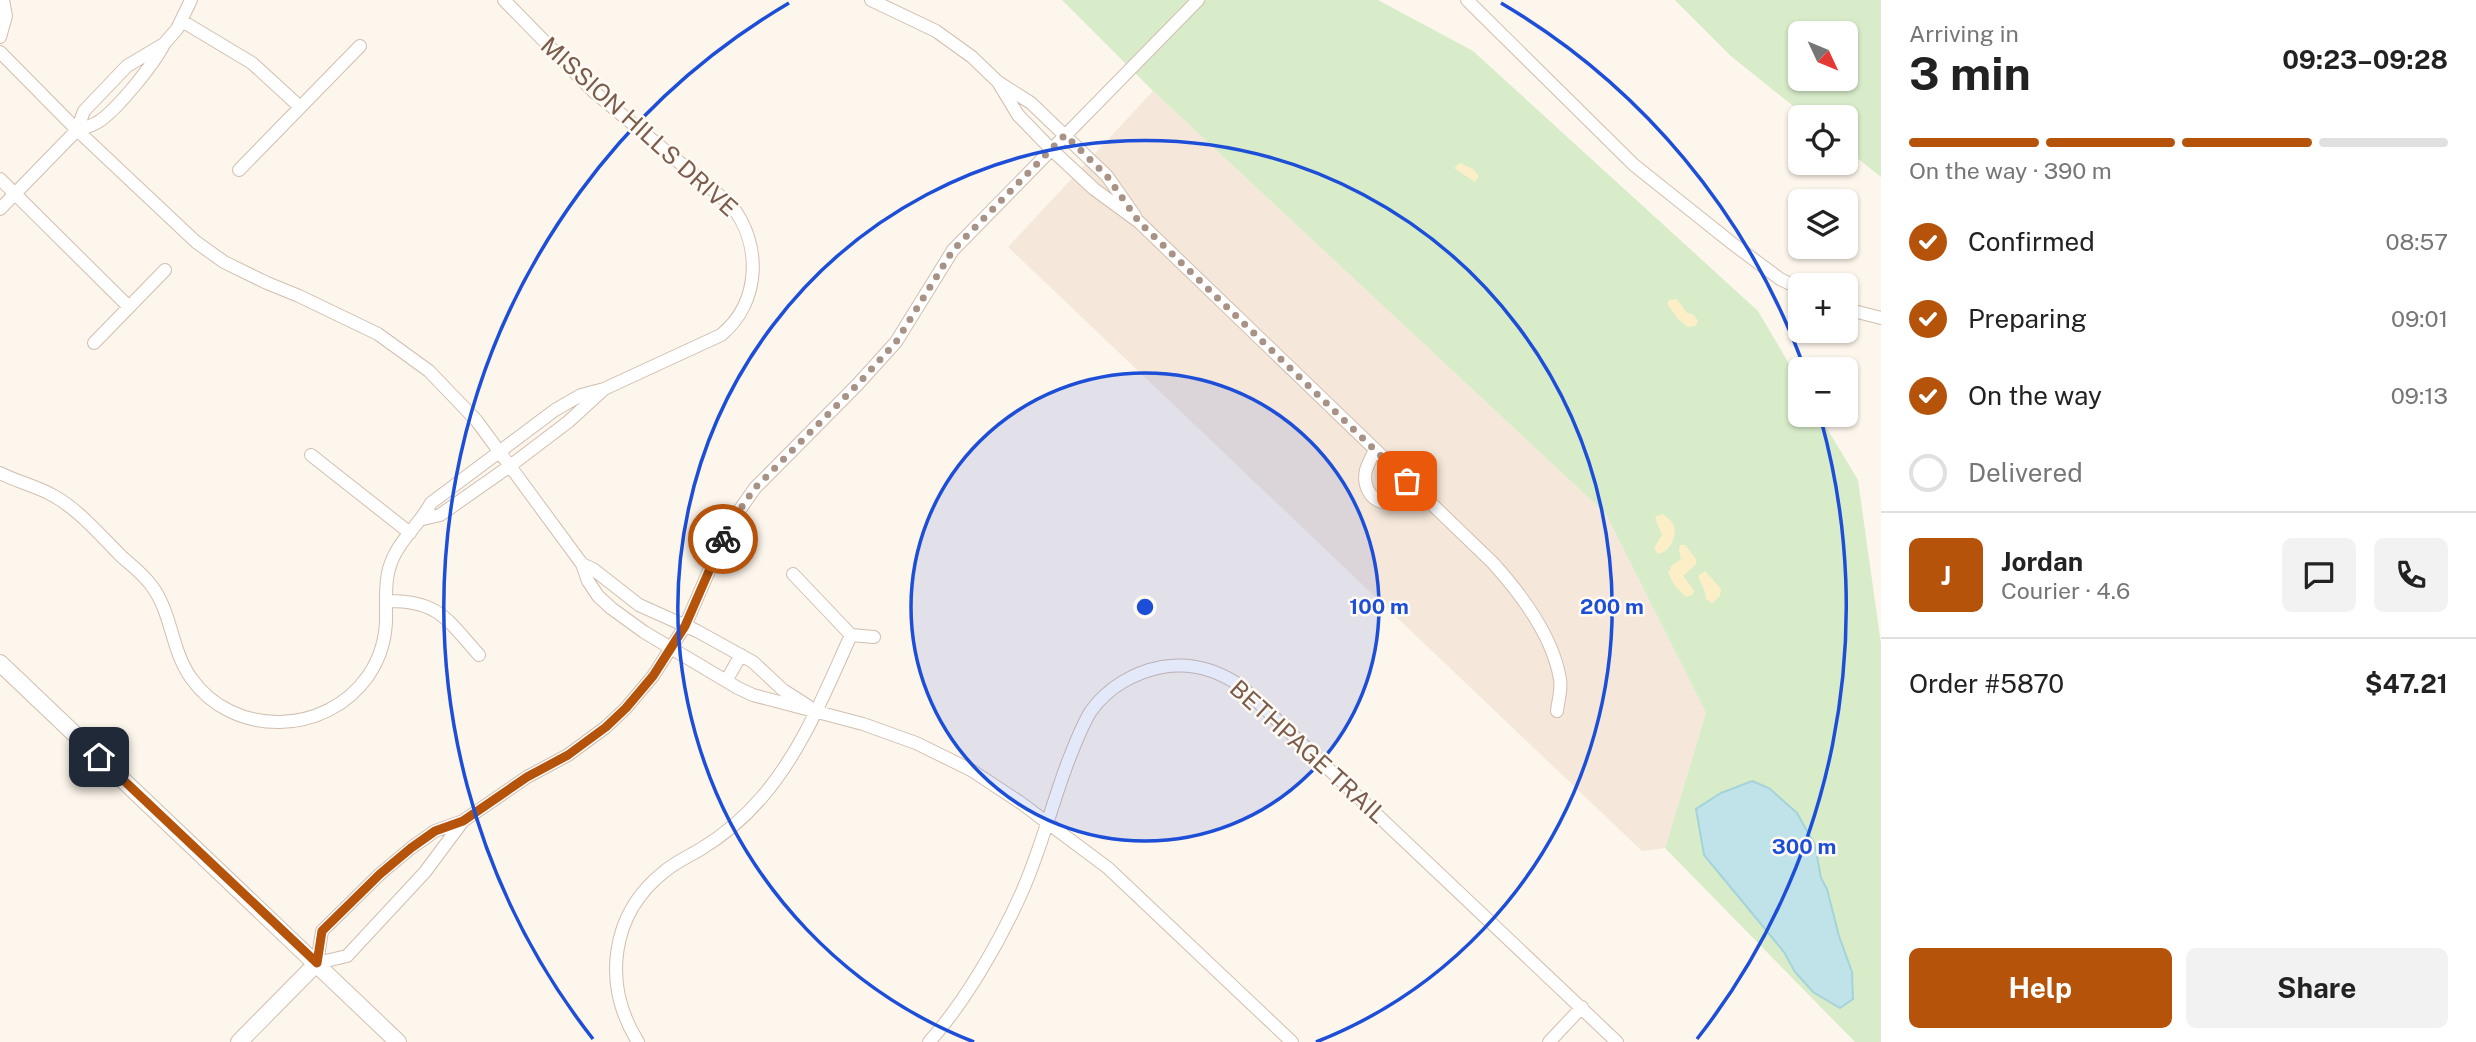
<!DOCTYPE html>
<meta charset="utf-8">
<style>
body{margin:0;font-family:"Public Sans",sans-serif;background:#f2f2f2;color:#222;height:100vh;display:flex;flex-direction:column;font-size:26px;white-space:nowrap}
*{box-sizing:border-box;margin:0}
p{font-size:23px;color:#767676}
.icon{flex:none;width:38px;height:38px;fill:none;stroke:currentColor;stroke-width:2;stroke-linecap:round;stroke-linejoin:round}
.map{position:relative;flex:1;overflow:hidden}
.side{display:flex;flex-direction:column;background:#fff;width:595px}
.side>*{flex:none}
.needle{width:46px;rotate:134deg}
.fabs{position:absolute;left:1788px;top:21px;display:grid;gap:14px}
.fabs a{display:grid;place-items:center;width:70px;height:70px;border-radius:10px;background:#fff;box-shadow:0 2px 5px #0004;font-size:35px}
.pin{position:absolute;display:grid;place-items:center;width:60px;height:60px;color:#fff;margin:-30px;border-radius:14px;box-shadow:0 4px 10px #0006}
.courier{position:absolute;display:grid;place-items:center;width:70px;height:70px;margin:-35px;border:5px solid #b45309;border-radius:50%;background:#fff;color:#222;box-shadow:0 2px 9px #0007}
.overview em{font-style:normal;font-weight:700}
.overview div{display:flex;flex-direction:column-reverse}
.overview{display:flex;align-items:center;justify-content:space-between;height:119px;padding:0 28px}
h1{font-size:46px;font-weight:700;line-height:52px}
.bar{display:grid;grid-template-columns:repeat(4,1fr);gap:10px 7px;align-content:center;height:84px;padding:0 28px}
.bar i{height:9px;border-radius:5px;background:#e0e0e0}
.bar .current{background:#b45309}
.bar p{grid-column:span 4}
.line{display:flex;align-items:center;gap:18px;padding:0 28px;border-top:2px solid #e0e0e0}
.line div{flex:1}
.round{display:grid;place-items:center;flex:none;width:74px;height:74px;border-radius:10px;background:#f2f2f2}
ol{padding:0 28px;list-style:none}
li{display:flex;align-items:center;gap:21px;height:77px}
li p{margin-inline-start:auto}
li .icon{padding:7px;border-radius:50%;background:#b45309;color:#fff;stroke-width:4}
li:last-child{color:#767676}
li i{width:38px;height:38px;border:4px solid #e0e0e0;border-radius:50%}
.button{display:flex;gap:14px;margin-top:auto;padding:14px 28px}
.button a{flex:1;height:80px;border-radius:10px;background:#b45309;color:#fff;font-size:28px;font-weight:700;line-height:80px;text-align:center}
.button a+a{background:#f2f2f2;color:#222}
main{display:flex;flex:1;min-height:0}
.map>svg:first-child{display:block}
</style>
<main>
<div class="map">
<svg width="1881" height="1042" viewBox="0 0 1881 1042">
<rect width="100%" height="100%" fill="#fdf6ec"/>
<path fill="#f5e8da" d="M1153,91l453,423 100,199 -41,135 -23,3 -634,-604z"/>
<path fill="#d8ecc9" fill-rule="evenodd" d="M1062,0h316l95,51 285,260 43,73v31h18l39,65 23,164v398h-26l-190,-194 41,-135 -100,-199 -453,-423z
M1675,0h206v177l-35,-28v-32h-39l-75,-60zM1801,33h45v46h-45z"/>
<path fill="#fcefc7" d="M1460,163l13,6 6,7 -4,6 -21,-14z
M1677,299l10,14 6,1 5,7 -3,5 -7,1 -10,-8 -11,-15 2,-4z
M1663,514c1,1 8,7 9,8 7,12 -1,30 -14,32l-4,-6 8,-13 -7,-18z
M1680,545h5l11,14v5l-13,12 11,14 -2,5 -6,2 -11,-11 -7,-13 4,-8 9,-6 -2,-9z
M1705,571l16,18 -1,7 -8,7 -6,-4 -1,-7 -7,-16z"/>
<path fill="#bfe3e8" stroke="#a5d3da" stroke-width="2" d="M1752,781l17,7 28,25 18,32 6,33 6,11 12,47 13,36 1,27 -13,9 -27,-16 -18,-20 -11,-20 -80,-97 -8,-46 25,-16z"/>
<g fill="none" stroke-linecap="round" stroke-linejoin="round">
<defs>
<path id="minor" d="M871,0l65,31 36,26 26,25 33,21 76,73 28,40
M1467,0l167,165 99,79 47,35 21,10
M182,21l70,42 48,44
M0,37l6,-21 -3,-16
M164,44l13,-15 14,-29
M0,52l77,78 119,112 28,20 43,21 32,13 79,38 51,37 47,49 106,144 6,17 10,15 13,12 33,24 94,56 15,7 110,29 53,19 55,27 50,33 87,65 184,174
M998,82l20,33 33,34 43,40 45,33 354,341c28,31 60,74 67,116 2,10 -2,22 -3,32
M239,170l121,-124
M0,179l129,128
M0,209l77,-79 7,-19 43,-45 37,-22c-10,20 -48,67 -66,78 -6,4 -15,6 -21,8
M1846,309l35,9
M94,343l71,-73
M1375,450c-3,6 -7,14 -9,20 -4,17 7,36 26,32 9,-1 18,-8 26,-11
M311,455l99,78
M0,473c17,9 37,13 54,23 25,14 46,39 67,60 10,9 22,18 30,29 21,27 20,65 40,93 42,60 135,58 177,-2 13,-19 19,-42 18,-65 0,-14 -1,-28 3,-42 7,-27 30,-43 42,-66l124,-93 26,-15 23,-6
M423,519l17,-4 70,-49 58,-44 36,-33 117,-54c40,-33 41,-91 10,-130l-138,-114 -89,-91
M582,564l11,5 46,36 58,26 56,31 30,28 25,16
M386,601c52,-1 61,18 93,54
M851,635l23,2
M726,681l15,-26
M463,821l-38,51 -78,84 -30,7 5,-32 58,-57 31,-26 24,-17 28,-10 64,-44 41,-22 38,-28 20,-19 27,-32 32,-50 37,-85 14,-26 19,-27 103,-104 38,-42 57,-92 245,-250
M638,1042c-36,-58 -28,-128 27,-171 11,-9 24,-15 36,-22 23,-14 44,-32 61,-52 40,-46 64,-107 89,-162l-58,-61
M929,1042c36,-40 70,-99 92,-148 20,-44 31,-91 48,-135 7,-17 13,-34 22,-48 17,-24 44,-39 71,-44 29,-5 56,3 80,20l375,355
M1549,1042l33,-35"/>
<path id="tertiary" d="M0,663l398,379
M239,1042l78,-79"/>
</defs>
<use href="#minor" stroke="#d1beb0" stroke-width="14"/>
<use href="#tertiary" stroke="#d1beb0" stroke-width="18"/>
<use href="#minor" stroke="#fff" stroke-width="12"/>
<use href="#tertiary" stroke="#fff" stroke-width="16"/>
</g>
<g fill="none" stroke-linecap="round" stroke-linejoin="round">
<path stroke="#a89285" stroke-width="7" stroke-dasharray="0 12.6" d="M723,539l13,-24 19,-27 103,-104 38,-42 57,-92 112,-115 42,41 32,46 268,259"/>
<path stroke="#b45309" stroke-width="9" d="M99,757l218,206 5,-32 58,-57 31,-26 24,-17 28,-10 64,-44 41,-22 38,-28 20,-19 27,-32 32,-50 38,-87"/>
</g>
<circle cx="1145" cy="607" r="234" fill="#1d4ed8" fill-opacity=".12"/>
<g fill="none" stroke="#1d4ed8" stroke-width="3.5">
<circle cx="1145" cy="607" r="234"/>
<path d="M974 1042A467 467 0 1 1 1316 1042"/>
<path d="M593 1039A701 701 0 0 1 789 3M1501 3A701 701 0 0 1 1804 367M1821 420A701 701 0 0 1 1697 1039"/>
</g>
<g text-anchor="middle" stroke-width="5" stroke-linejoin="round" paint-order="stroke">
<g font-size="24" fill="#7a5c4d" stroke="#fffaf3">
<text transform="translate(639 127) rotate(42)" y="8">MISSION HILLS DRIVE</text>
<text transform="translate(1308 752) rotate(42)" y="8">BETHPAGE TRAIL</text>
</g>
</g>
<circle cx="1145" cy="607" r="10" fill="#1d4ed8" stroke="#fffaf3" stroke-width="3.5"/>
<g font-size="21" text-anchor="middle" font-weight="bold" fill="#1d4ed8" stroke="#fffaf3" stroke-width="5" stroke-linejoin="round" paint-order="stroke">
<text x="1379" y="614">100 m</text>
<text x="1612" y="614">200 m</text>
<text x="1804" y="854">300 m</text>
</g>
</svg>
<div class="fabs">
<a><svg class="needle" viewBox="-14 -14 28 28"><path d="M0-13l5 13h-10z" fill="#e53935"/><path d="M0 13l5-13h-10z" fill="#767676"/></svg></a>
<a><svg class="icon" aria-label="locate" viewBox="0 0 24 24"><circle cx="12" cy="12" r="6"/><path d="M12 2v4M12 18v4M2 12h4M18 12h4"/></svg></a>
<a><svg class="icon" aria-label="layers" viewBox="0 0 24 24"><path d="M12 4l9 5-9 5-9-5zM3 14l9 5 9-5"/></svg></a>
<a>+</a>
<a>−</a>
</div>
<div class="pin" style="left:1407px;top:481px;background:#ea580c"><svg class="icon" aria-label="bag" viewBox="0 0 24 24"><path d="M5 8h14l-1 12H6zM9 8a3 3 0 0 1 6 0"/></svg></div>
<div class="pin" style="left:99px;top:757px;background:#1f2937"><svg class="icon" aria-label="home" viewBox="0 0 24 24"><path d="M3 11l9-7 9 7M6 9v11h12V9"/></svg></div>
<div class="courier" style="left:723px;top:539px"><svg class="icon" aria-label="bike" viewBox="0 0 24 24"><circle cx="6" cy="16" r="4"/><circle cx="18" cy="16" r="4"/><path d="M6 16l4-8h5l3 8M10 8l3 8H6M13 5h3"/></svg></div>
</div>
<section class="side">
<div class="overview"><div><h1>3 min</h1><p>Arriving in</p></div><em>09:23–09:28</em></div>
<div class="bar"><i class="current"></i><i class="current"></i><i class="current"></i><i></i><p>On the way · 390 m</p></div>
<ol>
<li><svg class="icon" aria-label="check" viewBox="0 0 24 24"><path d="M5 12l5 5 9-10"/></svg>Confirmed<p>08:57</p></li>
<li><svg class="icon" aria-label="check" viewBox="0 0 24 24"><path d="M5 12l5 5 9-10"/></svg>Preparing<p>09:01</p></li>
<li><svg class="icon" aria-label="check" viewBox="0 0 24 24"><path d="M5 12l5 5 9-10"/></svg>On the way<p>09:13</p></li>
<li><i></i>Delivered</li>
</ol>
<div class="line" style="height:126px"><b class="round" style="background:#b45309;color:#fff">J</b><div><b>Jordan</b><p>Courier · 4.6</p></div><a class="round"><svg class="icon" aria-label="chat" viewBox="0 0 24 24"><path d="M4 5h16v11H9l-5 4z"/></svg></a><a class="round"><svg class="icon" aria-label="phone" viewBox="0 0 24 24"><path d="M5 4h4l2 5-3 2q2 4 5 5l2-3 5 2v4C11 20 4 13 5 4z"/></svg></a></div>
<div class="line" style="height:91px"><div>Order #5870</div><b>$47.21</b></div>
<div class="button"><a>Help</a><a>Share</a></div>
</section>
</main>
